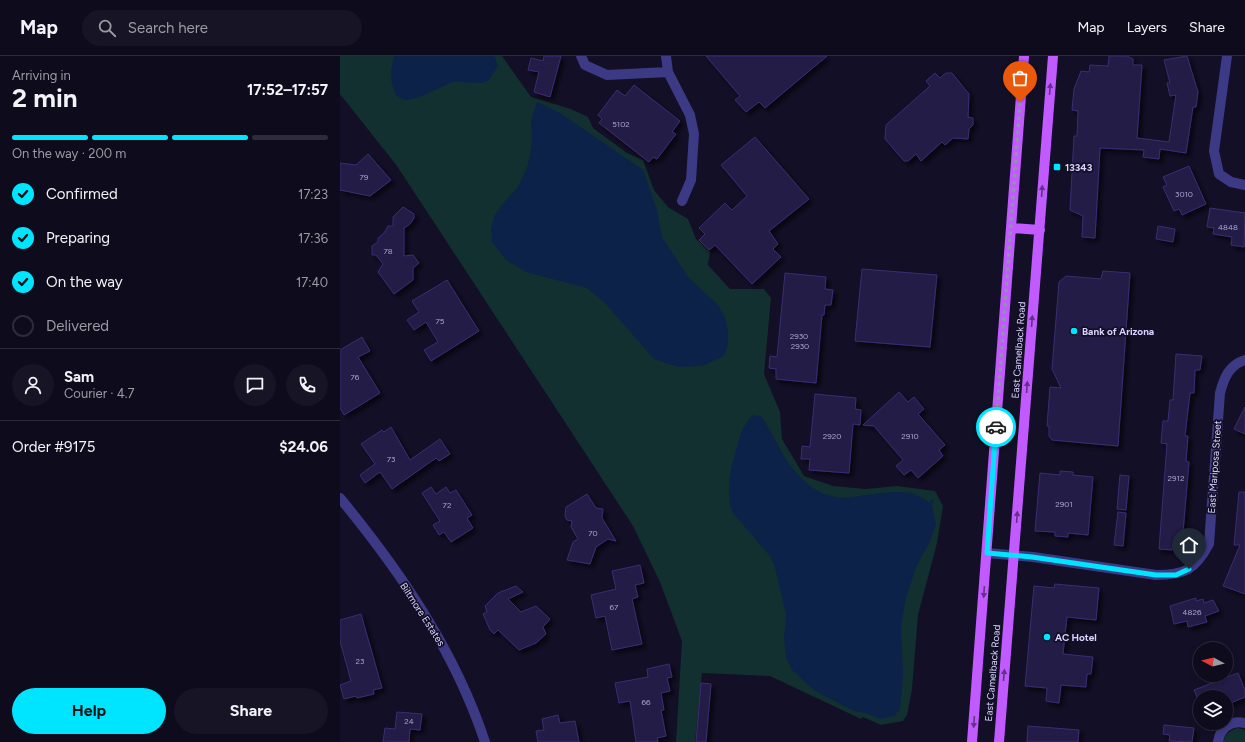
<!DOCTYPE html>
<meta charset="utf-8">
<style>
body{margin:0;font-family:Figtree,sans-serif;background:#171425;color:#f1f3f6;height:100vh;display:flex;flex-direction:column;font-size:15px;white-space:nowrap}
*{box-sizing:border-box;margin:0}
p{font-size:13px;color:#9b9ba3}
.icon{flex:none;width:22px;height:22px;fill:none;stroke:currentColor;stroke-width:2;stroke-linecap:round;stroke-linejoin:round}
.map{position:relative;flex:1;overflow:hidden}
.details{display:flex;flex-direction:column;background:#0e0b1c;width:340px}
.details>*{flex:none}
.needle{width:26px;rotate:277deg}
.tools{position:absolute;left:853px;top:586px;display:grid;gap:8px}
.tools a{display:grid;place-items:center;width:40px;height:40px;border-radius:50%;background:#0e0b1c;box-shadow:0 2px 6px #0003,0 0 0 1px #2e2b3b;font-size:20px}
.pin{position:absolute;display:grid;place-items:center;width:34px;height:34px;color:#fff;margin:-41px -17px;border-radius:50% 50% 50% 0;rotate:-45deg;box-shadow:0 0 4px #0007}
.pin .icon{rotate:45deg}
.courier{position:absolute;display:grid;place-items:center;width:40px;height:40px;margin:-20px;border:3px solid #00e5ff;border-radius:50%;background:#fff;color:#222;box-shadow:0 1px 5px #0007}
.summary em{font-style:normal;font-weight:700}
.summary div{display:flex;flex-direction:column-reverse}
.summary{display:flex;align-items:center;justify-content:space-between;height:68px;padding:0 12px}
h1{font-size:26px;font-weight:700;line-height:30px}
.bar{display:grid;grid-template-columns:repeat(4,1fr);gap:6px 4px;align-content:center;height:48px;padding:0 12px}
.bar i{height:5px;border-radius:3px;background:#2e2b3b}
.bar .on{background:#00e5ff}
.bar p{grid-column:span 4}
.line{display:flex;align-items:center;gap:10px;padding:0 12px;border-top:1px solid #2e2b3b}
.line div{flex:1}
.round{display:grid;place-items:center;flex:none;width:42px;height:42px;border-radius:21px;background:#171425}
ol{padding:0 12px;list-style:none}
li{display:flex;align-items:center;gap:12px;height:44px}
li p{margin-inline-start:auto}
li .icon{padding:4px;border-radius:50%;background:#00e5ff;color:#111;stroke-width:4}
li:last-child{color:#9b9ba3}
li i{width:22px;height:22px;border:2px solid #2e2b3b;border-radius:50%}
.primary-button{display:flex;gap:8px;margin-top:auto;padding:8px 12px}
.primary-button a{flex:1;height:46px;border-radius:24px;background:#00e5ff;color:#111;font-size:16px;font-weight:700;line-height:46px;text-align:center}
.primary-button a+a{background:#171425;color:#f1f3f6}
header{display:flex;align-items:center;gap:24px;box-sizing:border-box;height:56px;padding:0 20px;background:#0e0b1c;border-bottom:1px solid #2e2b3b}
header strong{font-size:19px}
nav{display:flex;gap:22px;margin-inline-start:auto;font-size:14px}
.search{width:280px;height:36px;background:#171425;display:flex;align-items:center;gap:10px;box-sizing:border-box;padding:0 14px;border-radius:22px;color:#9b9ba3;font-size:15px}
main{display:flex;flex:1;min-height:0}
.map>svg:first-child{display:block}
</style>
<header>
<strong>Map</strong>
<div class="search"><svg class="icon" aria-label="search" viewBox="0 0 24 24"><circle cx="10" cy="10" r="6"/><path d="M15 15l6 6"/></svg>Search here</div>
<nav><a>Map</a><a>Layers</a><a>Share</a></nav>
</header>
<main>
<section class="details">
<div class="summary"><div><h1>2 min</h1><p>Arriving in</p></div><em>17:52–17:57</em></div>
<div class="bar"><i class="on"></i><i class="on"></i><i class="on"></i><i></i><p>On the way · 200 m</p></div>
<ol>
<li><svg class="icon" aria-label="check" viewBox="0 0 24 24"><path d="M5 12l5 5 9-10"/></svg>Confirmed<p>17:23</p></li>
<li><svg class="icon" aria-label="check" viewBox="0 0 24 24"><path d="M5 12l5 5 9-10"/></svg>Preparing<p>17:36</p></li>
<li><svg class="icon" aria-label="check" viewBox="0 0 24 24"><path d="M5 12l5 5 9-10"/></svg>On the way<p>17:40</p></li>
<li><i></i>Delivered</li>
</ol>
<div class="line" style="height:72px"><a class="round"><svg class="icon" aria-label="person" viewBox="0 0 24 24"><circle cx="12" cy="8" r="4"/><path d="M4 21q1-7 8-7t8 7"/></svg></a><div><b>Sam</b><p>Courier · 4.7</p></div><a class="round"><svg class="icon" aria-label="chat" viewBox="0 0 24 24"><path d="M4 5h16v11H9l-5 4z"/></svg></a><a class="round"><svg class="icon" aria-label="phone" viewBox="0 0 24 24"><path d="M5 4h4l2 5-3 2q2 4 5 5l2-3 5 2v4C11 20 4 13 5 4z"/></svg></a></div>
<div class="line" style="height:52px"><div>Order #9175</div><b>$24.06</b></div>
<div class="primary-button"><a>Help</a><a>Share</a></div>
</section>
<div class="map">
<svg width="905" height="686" viewBox="0 0 905 686">
<defs>
<filter id="shadow"><feDropShadow dx="3.5" dy="3.5" stdDeviation="2" flood-color="#0009"/></filter>
</defs>
<rect width="100%" height="100%" fill="#130f26"/>
<path fill="#12302f" d="M0,0h162l29,41 40,12 17,8 5,11 34,25 16,7 11,30 14,17 20,12 8,20 14,13 -2,13 22,24h34l7,9 -7,76 16,38 2,27 22,37 29,10 33,3 31,-3 38,5 8,15 -6,37 -19,72 -6,74 -5,26 -4,6 -22,4 -18,-8 -2,2 -91,-43 -68,-3 -7,69h-19l6,-101 -22,-59 -27,-56 -236,-360 -57,-72z
M898,672l7,2v12h-22c3,-8 6,-12 15,-14z"/>
<path fill="#0c2248" d="M54,0h100l4,9 -9,15 -7,3 -29,-1 -36,16 -11,2 -8,-3c-9,-14 -8,-25 -4,-41z
M197,46l23,11 83,57 14,40 5,27 26,40 30,28 7,12 3,15v13l-4,11 -22,10 -24,1 -24,-8 -50,-57 -17,-14 -61,-16 -20,-12 -14,-18 -1,-12 3,-14 8,-11 16,-18 10,-22 4,-23 -1,-21z
M412,359l9,1c14,20 22,44 40,62 33,32 55,15 93,14 6,0 13,0 18,1 6,2 11,6 17,9l5,-3 -2,7 4,19 -6,16 -14,26 -11,34 -4,28 2,46 -3,34 -6,7 -14,3 -14,-6 -12,-2 -39,-20 -23,-21 -6,-13 -2,-19 2,-23 -11,-48 -6,-12 -37,-43 -3,-12v-16l3,-20 10,-34z"/>
<path fill="#241b47" stroke="#3b2d73" filter="url(#shadow)" d="M204,0h17l-11,41 -16,-5 5,-20 -11,-2 3,-12 12,3z
M366,0h121l-62,52 -6,-6 -13,10 -11,-12 5,-4z
M769,0h18l6,3v6h9l-5,73 32,4 7,-47 -6,1 -3,-13h3l-6,-23 23,-4 11,36 -2,15h-3l-7,46 -26,-4 -1,10 -16,-2 1,-7 -44,-2 -5,90 -13,-1 1,-21 -13,-6 4,-74h3l1,-25 -6,-1 2,-21 7,-18 8,1 1,-7 18,1z
M595,17l5,5 6,-5h6l17,21 -1,23 5,1v7l-4,4 -1,10 -15,-1 -8,7 -3,-3 -21,19 -5,-7 -8,7h-4l-19,-22 1,-14 44,-39 -4,-5z
M294,29l46,36 -8,11 4,2 -7,9 -12,16 -4,-2 -4,5 -50,-39 3,-4 -4,-4 19,-25 8,6z
M415,81l54,62 -40,32 9,13 -5,5 8,8 -29,27 -37,-39 -6,5 -10,-10 6,-6 -6,-6 26,-25 7,7 15,-14 -26,-31z
M28,98l23,26 -21,16 -30,-6v-27l16,2z
M849,110l17,38 -24,11 -3,-6 -5,2 -11,-24 4,-2 -4,-8z
M63,151l11,7v4l-4,6 -6,4v28l9,-1 6,8 -6,5v12l-19,14 -16,-22 5,-8 -7,-9h-4v-9l6,-4v-4l6,-5 4,-7h5v-9z
M870,152l35,5 -1,34 -13,-2 1,-8 -19,-3 1,-6 -7,-1z
M818,170l17,3 -2,13 -17,-3z
M522,213l75,6 -7,72 -75,-6z
M763,215l27,2 -12,173 -66,-6 -3,-4v-10h-2l3,-39 11,1 -9,-19 7,-87 7,-6 35,3z
M445,217l41,4 -1,12 8,1 -2,15h-6l-1,10h-2l-6,68 -40,-4v-10l-7,-1 1,-12 7,1z
M107,224l32,51 -48,30 -7,-11 14,-8 -12,-20 -12,8 -7,-10 12,-8 -7,-11z
M22,281l8,14 -12,6 22,36 -36,22 -4,-7v-58z
M836,298l26,2 -2,14h-5l-1,23h-4l-5,43h3l-2,25 3,1 -7,82 -9,-1 -1,7 -13,-1 8,-105 -6,-1 2,-22h5l2,-21h3z
M559,336l9,10 6,-5 10,12 -6,5 27,31 -6,5 4,6 -25,22 -7,-8 -7,5 -8,-9 7,-6 -29,-34 -11,-1z
M475,338l41,4 -1,11 6,1 -1,15 -7,-1 -4,49 -40,-3 1,-11h-9l1,-13 8,1z
M905,351v27l-11,-5z
M51,371l19,33 30,-21 10,15 -11,7 -3,-3 -44,31 -12,-17 -15,11 -5,-8 15,-11 -14,-20 21,-14 2,2z
M720,415l13,1v3l20,2 -5,58 -20,-2v4l-13,-1v-4l-20,-1 5,-58 20,2z
M780,419l9,1 -3,34 -9,-1z
M91,431l5,7 10,-7 4,6 6,-3 16,25 -5,3 6,10 -22,14 -7,-10 -5,3 -6,-10 7,-4 -18,-28z
M899,436h6v102l-22,-8 17,-41h-6z
M247,438l9,14 7,1 -1,9 14,23 -8,-2 -12,8 -6,17 -23,-4 6,-18 5,-3 -7,-12 1,-6 -5,-1 -2,-4 1,-9z
M778,456l8,1 -3,33 -9,-1z
M300,509l4,18 -9,2 3,12 -6,2 10,45 -30,6 -7,-34 -9,2 -5,-23 25,-6 -4,-18z
M715,528l44,4 -3,32 -29,-3 -4,37 30,3 -2,17h-4l-1,13 -25,-2 -2,18 -13,-2 1,-13 -22,-2 9,-100 20,2z
M176,530l7,6 -15,7 13,13 15,-6 14,13 -7,8 3,7 -10,9 -17,7 -21,-20 -4,4 -4,-4 -7,-16 4,-2 -2,-6 13,-13z
M856,542v3l7,-2 1,4 9,-3 6,11 -14,5 2,6 -19,5 -1,-6 -13,3 -4,-18z
M21,558l21,74 -9,2 1,4 -17,4 -1,-2 -12,3 -4,-14 11,-4 -11,-40v-21z
M329,608l3,13 -5,1 3,13 -9,2 3,17h-3l5,26 -9,2 1,4h-22l-6,-41 -11,2 -4,-20 33,-6 -1,-8z
M898,617l7,17v7l-19,8v-8h-29l-3,-7z
M361,627l10,1 -5,58h-10z
M57,656l25,2 -2,16 -10,-1 -1,13h-26l2,-14 10,1z
M218,659l2,8 15,-2 4,21h-41l-2,-11 8,-1 -2,-11z
M824,669l30,3 -2,14 -23,-1 1,-6 -7,-1z
M688,670l51,4 -1,12h-51z"/>
<g fill="none" stroke-linecap="round" stroke-linejoin="round">
<path stroke="#3d3a85" stroke-width="10" d="M241,0l4,9 22,10 61,-3
M326,0l2,16 22,43 4,19 -3,46 -9,21
M887,0l-13,95 5,23 12,8 14,3
M0,442c60,73 115,153 145,244
M647,497l46,4 123,18c29,0 39,-5 53,-31l11,-151c4,-15 9,-28 25,-33
M878,686c2,-14 12,-22 27,-19"/>
<path stroke="#c25bff" stroke-width="10" d="M671,172l29,2
M632,686l52,-686
M659,686l54,-686"/>
</g>
<defs><path id="oneway-solid" d="M-6-.8H1V-3.2L6.5 0L1 3.2V.8H-6Z"/></defs>
<g fill="#623188">
<use href="#oneway-solid" transform="translate(710 33) rotate(-85)"/>
<use href="#oneway-solid" transform="translate(702 135) rotate(-86)"/>
<use href="#oneway-solid" transform="translate(692 265) rotate(-86)"/>
<use href="#oneway-solid" transform="translate(687 331) rotate(-86)"/>
<use href="#oneway-solid" transform="translate(677 461) rotate(-86)"/>
<use href="#oneway-solid" transform="translate(644 536) rotate(94)"/>
<use href="#oneway-solid" transform="translate(664 619) rotate(-85)"/>
<use href="#oneway-solid" transform="translate(634 666) rotate(94)"/>
</g>
<g fill="none" stroke-linecap="round" stroke-linejoin="round">
<path stroke="#948fb3" stroke-width="4" stroke-dasharray="0 7.2" d="M656,371l24,-325"/>
<path stroke="#00e5ff" stroke-width="5" d="M656,371l-9,126 45,4 124,18h20l13,-6"/>
</g>
<g fill="#00e5ff" stroke="#130f26" stroke-width="1.5">
<rect x="713" y="107" width="8" height="8" rx="2"/>
<circle cx="734" cy="275" r="4"/>
<circle cx="707" cy="581" r="4"/>
</g>
<g text-anchor="middle" stroke-width="3.5" stroke-linejoin="round" paint-order="stroke">
<g font-size="8" fill="#aca6d1">
<text x="281" y="71">5102</text>
<text x="24" y="124">79</text>
<text x="844" y="141">3010</text>
<text x="888" y="174">4848</text>
<text x="48" y="198">78</text>
<text x="100" y="268">75</text>
<text x="459" y="283">2930</text>
<text x="460" y="293">2930</text>
<text x="15" y="324">76</text>
<text x="492" y="383">2920</text>
<text x="570" y="383">2910</text>
<text x="51" y="406">73</text>
<text x="836" y="425">2912</text>
<text x="724" y="451">2901</text>
<text x="107" y="452">72</text>
<text x="253" y="480">70</text>
<text x="274" y="554">67</text>
<text x="852" y="559">4826</text>
<text x="20" y="608">23</text>
<text x="306" y="649">66</text>
<text x="69" y="668">24</text>
</g>
<g font-size="10" font-weight="bold" fill="#d9d4ff" stroke="#130f26" text-anchor="start">
<text x="725" y="115">13343</text>
<text x="742" y="279">Bank of Arizona</text>
<text x="715" y="585">AC Hotel</text>
</g>
<g font-size="10" fill="#d9d4ff" stroke="#130f26">
<text transform="translate(678 294) rotate(-86)" y="4">East Camelback Road</text>
<text transform="translate(874 411) rotate(-86)" y="4">East Mariposa Street</text>
<text transform="translate(83 558) rotate(57)" y="4">Biltmore Estates</text>
<text transform="translate(652 617) rotate(-85)" y="4">East Camelback Road</text>
</g>
</g>
</svg>
<div class="tools">
<a><svg class="needle" viewBox="-14 -14 28 28"><path d="M0-13l5 13h-10z" fill="#e53935"/><path d="M0 13l5-13h-10z" fill="#9b9ba3"/></svg></a>
<a><svg class="icon" aria-label="layers" viewBox="0 0 24 24"><path d="M12 4l9 5-9 5-9-5zM3 14l9 5 9-5"/></svg></a>
</div>
<div class="pin" style="left:680px;top:46px;background:#ea580c"><svg class="icon" aria-label="bag" viewBox="0 0 24 24"><path d="M5 8h14l-1 12H6zM9 8a3 3 0 0 1 6 0"/></svg></div>
<div class="pin" style="left:849px;top:513px;background:#1f2937"><svg class="icon" aria-label="home" viewBox="0 0 24 24"><path d="M3 11l9-7 9 7M6 9v11h12V9"/></svg></div>
<div class="courier" style="left:656px;top:371px"><svg class="icon" aria-label="car" viewBox="0 0 24 24"><path d="M5 17H2v-5l4-1 3-4h7l3 4 3 1v5h-3M9 17h6M6 11h13"/><circle cx="7" cy="17" r="2"/><circle cx="17" cy="17" r="2"/></svg></div>
</div>
</main>
